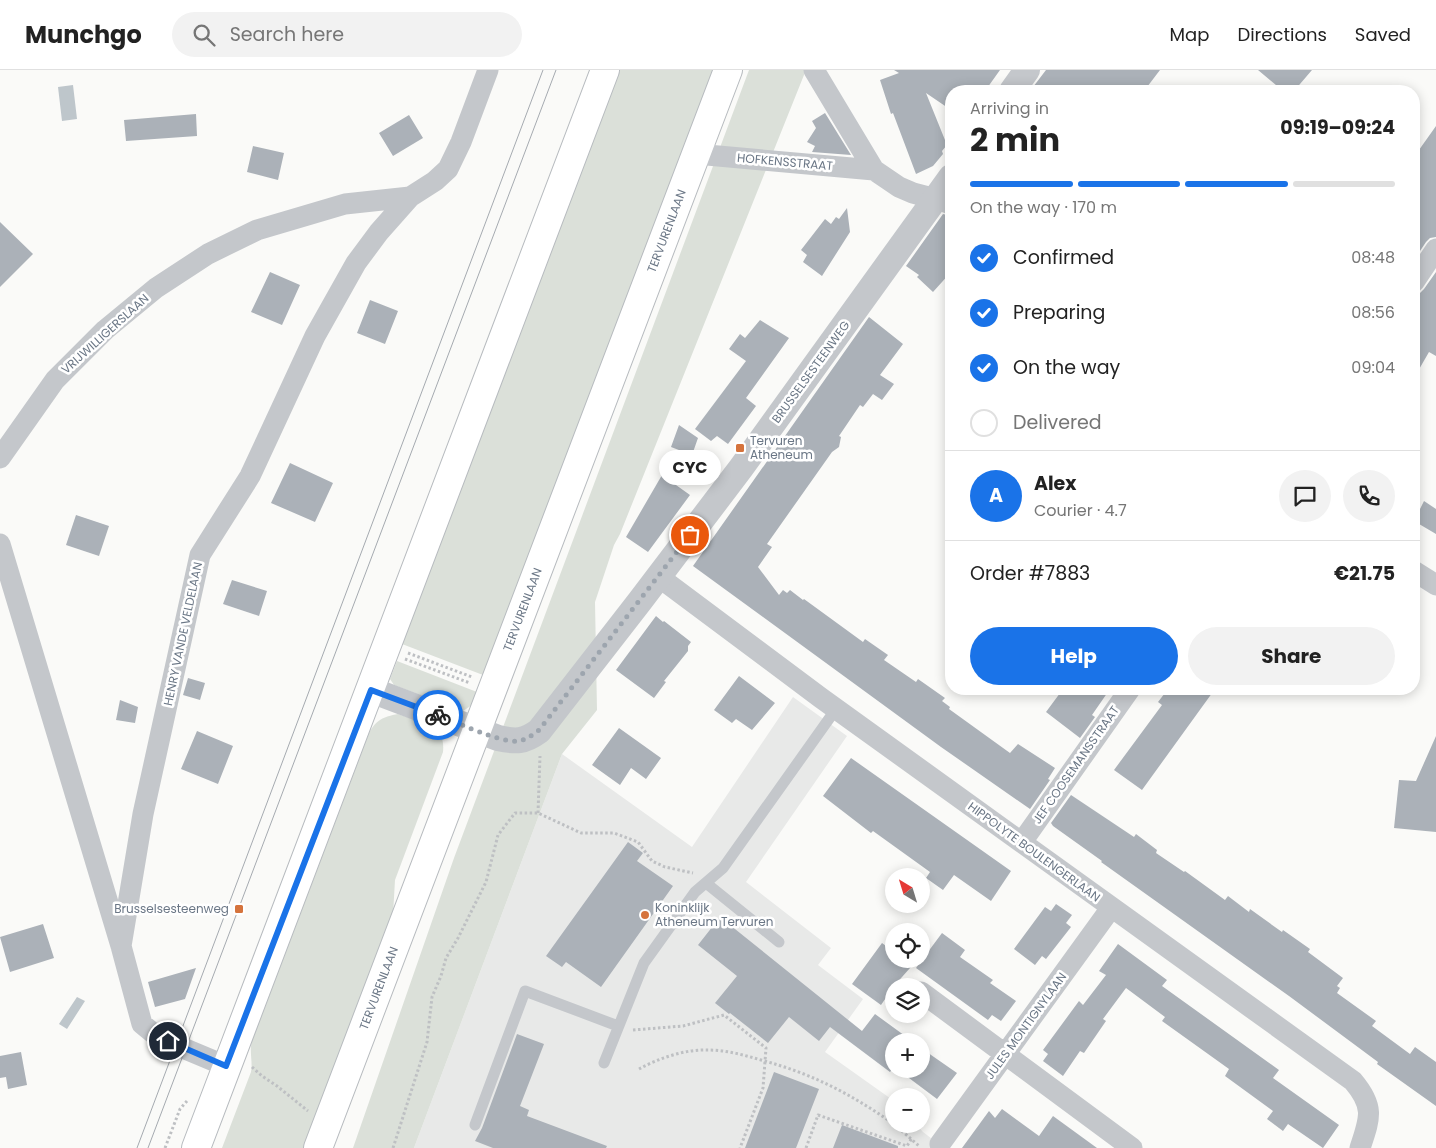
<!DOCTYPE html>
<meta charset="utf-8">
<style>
body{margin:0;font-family:Poppins,sans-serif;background:#f2f2f2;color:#222;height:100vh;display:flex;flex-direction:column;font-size:19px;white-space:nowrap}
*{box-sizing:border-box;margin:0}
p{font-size:16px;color:#767676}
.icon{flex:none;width:28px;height:28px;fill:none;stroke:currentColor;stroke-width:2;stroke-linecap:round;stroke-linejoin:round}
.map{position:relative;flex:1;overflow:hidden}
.sheet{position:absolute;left:945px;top:15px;width:475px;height:610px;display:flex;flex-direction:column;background:#fff;border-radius:20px;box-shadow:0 2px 12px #0003}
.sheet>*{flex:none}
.needle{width:32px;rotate:322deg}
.controls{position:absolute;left:885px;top:798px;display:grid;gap:10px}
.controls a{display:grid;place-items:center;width:45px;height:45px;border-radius:50%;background:#fff;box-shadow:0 2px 12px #0003;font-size:25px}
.pin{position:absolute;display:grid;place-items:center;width:42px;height:42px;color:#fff;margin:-21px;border:2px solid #fff;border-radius:50%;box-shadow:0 1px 5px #0007}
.courier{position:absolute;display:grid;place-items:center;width:50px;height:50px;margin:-25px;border:4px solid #1a73e8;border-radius:50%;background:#fff;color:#222;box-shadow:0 1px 6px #0007}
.bubble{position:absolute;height:35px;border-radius:18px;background:#fff;box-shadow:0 2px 12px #0003;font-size:16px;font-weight:700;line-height:35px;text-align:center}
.headline em{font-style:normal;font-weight:700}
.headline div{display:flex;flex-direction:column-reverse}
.headline{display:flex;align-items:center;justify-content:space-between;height:85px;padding:0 25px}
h1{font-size:32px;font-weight:700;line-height:38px}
.bar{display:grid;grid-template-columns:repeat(4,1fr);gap:8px 5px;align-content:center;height:60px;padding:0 25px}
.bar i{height:6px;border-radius:4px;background:#e0e0e0}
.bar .on{background:#1a73e8}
.bar p{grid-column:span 4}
.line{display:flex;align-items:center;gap:12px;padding:0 25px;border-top:1px solid #e0e0e0}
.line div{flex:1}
.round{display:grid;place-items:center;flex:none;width:52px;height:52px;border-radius:26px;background:#f2f2f2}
ol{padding:0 25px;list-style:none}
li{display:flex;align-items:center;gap:15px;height:55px}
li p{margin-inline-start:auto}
li .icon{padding:5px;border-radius:50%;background:#1a73e8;color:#fff;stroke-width:4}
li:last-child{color:#767676}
li i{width:28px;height:28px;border:2px solid #e0e0e0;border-radius:50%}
.button{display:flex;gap:10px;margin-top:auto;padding:10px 25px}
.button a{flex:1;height:58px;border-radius:30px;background:#1a73e8;color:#fff;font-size:20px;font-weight:700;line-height:58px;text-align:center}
.button a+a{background:#f2f2f2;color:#222}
header{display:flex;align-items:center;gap:30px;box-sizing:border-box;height:70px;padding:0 25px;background:#fff;border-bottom:1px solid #e0e0e0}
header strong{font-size:24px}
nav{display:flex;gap:28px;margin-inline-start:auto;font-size:18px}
.search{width:350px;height:45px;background:#f2f2f2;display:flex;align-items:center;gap:12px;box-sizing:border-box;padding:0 18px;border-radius:28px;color:#767676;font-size:19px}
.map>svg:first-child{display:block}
</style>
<header>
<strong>Munchgo</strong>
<div class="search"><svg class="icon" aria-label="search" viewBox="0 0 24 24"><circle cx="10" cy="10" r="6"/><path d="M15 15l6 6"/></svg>Search here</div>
<nav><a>Map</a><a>Directions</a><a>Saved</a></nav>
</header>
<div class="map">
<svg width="1436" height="1078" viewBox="0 0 1436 1078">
<rect width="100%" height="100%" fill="#fafaf8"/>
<path fill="#e8e9e8" d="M793,627l54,39 -101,146 85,66 -13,17 45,34 -38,53 69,49v23h22l7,8 21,16h-530l148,-394 130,93z"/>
<path fill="#dbe0d9" d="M620,0h93l-230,605 -81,-31z
M749,0h57l-186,464 -6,11 -19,57 2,108 -35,44 -148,394h-61l101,-290z
M397,591l80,31 -5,13 -9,6 -69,-26 -4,-6z
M398,644l37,13c7,7 9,15 8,25l-48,128 -2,35 -88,233h-83l29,-76c2,-10 -2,-21 1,-31l117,-308c8,-14 14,-16 29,-19z"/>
<path fill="#bec6cb" d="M73,15l4,34 -15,2 -4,-34z
M77,927l8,4 -18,28 -8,-5z"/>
<path fill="#abb1b8" d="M894,0h106l-15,21h-34v19l-25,-17 21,52 -5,6 1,3 -10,12 -17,8 -23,-61 -2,1 -11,-34 19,-7z
M1046,0h114l-16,21h-114z
M1258,0h54l-18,21h-11z
M825,43l26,42 -39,-3 3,-6 -8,-4 9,-14 -4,-7z
M196,44l1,22 -71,5 -2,-21z
M409,45l14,23 -30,18 -14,-23z
M1436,56v111l-6,1 -4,4 -12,18v-103z
M253,76l31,7 -6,27 -31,-8z
M847,138l3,24 -28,44 -19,-14 4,-7 -6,-5 24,-31 6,5 5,-7 3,2z
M943,144l8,2v56l-18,20 -16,-15 2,-2 -13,-9z
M0,152l33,32 -33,33z
M270,202l30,13 -18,40 -31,-13z
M1436,202v84l-7,-4 -15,26v-84l6,-1 4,-4z
M370,230l28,11 -13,33 -28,-11z
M869,247l34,27 -23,31 14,9 -12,16 -9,-6 -10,13 -3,-2 -21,31 2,1 -2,10 -7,5 -65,92 5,3 -14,20 21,28 4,-5 4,3 3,-3 13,10 1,-1 59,43 2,-3 23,16 -4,5 32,22 2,-3 27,19 -3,3 8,6 -1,2 61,44 8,-9 37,24 -7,11 2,1 -20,29 -89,-62 -248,-181z
M760,250l29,18 -43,60 10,8 -28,38 -11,-8 -6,5 -16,-12 51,-68 -17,-12 11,-15 5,4z
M679,355l19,13 -6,17 -21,-8z
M290,393l43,20 -18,39 -44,-19z
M662,405l28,20 -42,57 -22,-15z
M1424,431l12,8v25l-22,-13z
M76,445l33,11 -10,30 -33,-11z
M232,510l35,11 -8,25 -36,-12z
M656,546l7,6 1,-1 27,21 -3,4v5l-24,30 2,1 -12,16 -38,-28z
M739,606l36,27 -23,27 -16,-11 -4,4 -18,-13z
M188,608l17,5 -5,17 -17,-5z
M1063,619h47l-18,26 3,2 -15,21 -34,-26z
M1168,619h47l-73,101 -28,-20 48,-65 -4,-3z
M120,630l18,7 -3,16 -19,-3z
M619,658l42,30 -15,21 -15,-11 -11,17 -28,-20z
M197,661l36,15 -15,38 -37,-15z
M1436,666v96l-42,-4 5,-48 17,1z
M851,688l160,113 -20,30 -37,-26 -11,15 -17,-12 4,-6 -57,-41 -2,2 -48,-37z
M1071,725l63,42 2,-3 21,16 -1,3 28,19 1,-1 40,29 3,-4 21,16 1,-3 32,23 1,-2 27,19 -2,3 35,26 -6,8 3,2 -3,5 39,28 -4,5 38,28 5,-7 21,15v44l-59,-42 1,-2 -89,-66 -188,-134 1,-1 -49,-35 -2,-3z
M628,772l15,11 -6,8 36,25 -72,101 -35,-25 -4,5 -16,-11z
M1056,834l16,11 -6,8 5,4 -25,32 -4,-3 -7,9 -21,-16 31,-42 6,4z
M720,847l142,114 13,-17 37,27h-18v26l-4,5 -60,-45 -11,14 -30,-24 -21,26 -38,-30 -1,1 -14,-11 22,-27 -39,-31z
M43,854l11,34 -44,14 -10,-35z
M942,863l23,17 -5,7 33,23 -3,3 26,18 -15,20 -9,-6 -4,5 -72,-52z
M882,873l12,9v7h24l-24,27 -13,19 -29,-21z
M1118,874l49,36 -5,6 117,84 -6,8 66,47 -16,23 -35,-24 -5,7 -16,-12 6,-8 -48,-35 4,-7 -67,-48 3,-4 -39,-29 -23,31 3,2 -22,32 -4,-2 -17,25 -20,-15 5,-7 -5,-4 36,-49 4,4 23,-30 -7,-4z
M196,898l-11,31 -30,8 -7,-25z
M517,964l27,10 -24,62 9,4 -2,6 80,30 -1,2h-113l-18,-7 7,-13z
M921,978l36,25 -20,26 -40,-30h24z
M21,982l6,33 -19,4 -2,-12 -6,1v-22z
M774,1002l45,17 -23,59h-51z
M1002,1039l37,27 14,-20 44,32h-135l27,-37 6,7z
M842,1055l56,21v2h-65z"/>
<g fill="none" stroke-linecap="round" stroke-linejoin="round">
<defs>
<g id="primary">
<path d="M196,1078l409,-1078"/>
<path id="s1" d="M318,1078l410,-1078"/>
</g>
</defs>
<use href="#primary" stroke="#b7bbbf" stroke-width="30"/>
<path stroke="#bec0c3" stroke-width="3" stroke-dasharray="2.5 2.5" stroke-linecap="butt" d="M408,583l64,24
M405,589l65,24
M538,743l2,-57
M633,960l50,-4 41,-11 42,33 -3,40 -23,60
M252,997l10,9 15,10 31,25
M639,999c20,-11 47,-20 69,-19 18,0 36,5 53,10 52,14 88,33 133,64
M894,1054l25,22
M165,1078l15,-39 7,-8
M393,1078l34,-106 5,-45 9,-21 5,-18 12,-20 28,-56 12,-47 17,-22h23l43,20h33l24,9 14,19 13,6 28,6
M806,1078l12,-33 89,31 5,-8"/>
<path stroke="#c4c7cb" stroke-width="11" d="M706,813l73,59
M604,993l40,-100 51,-71 28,-24 113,-159
M475,1055l50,-134 93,35"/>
<path stroke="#c4c7cb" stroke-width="21" d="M814,0l60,100 25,17 14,6 23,6 15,5
M696,84l178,16
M1414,212l22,-33
M0,388l55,-78 50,-50 51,-42 52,-34 49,-24 88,-26 65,-7
M0,474l121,402 21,78 17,14 67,28
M1414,501l22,14
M659,507l162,121 532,383c22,26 17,37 7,67
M1022,772l108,-153
M121,876l22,-132 57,-259 50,-79 65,-140 41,-73 23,-31 31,-35 25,-16 13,-12 13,-27 27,-72
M921,922l211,156
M940,1074l171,-236"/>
<path stroke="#c4c7cb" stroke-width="26" d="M1012,21l15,-21
M371,620l127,48c18,4 26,4 41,-7l101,-130 101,-133 210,-291"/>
<use href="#primary" stroke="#fff" stroke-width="28"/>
<path stroke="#a5aab0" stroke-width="1" d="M137,1078l406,-1078
M148,1078l408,-1078"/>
</g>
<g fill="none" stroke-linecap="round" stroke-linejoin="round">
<path stroke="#9da5ae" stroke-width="5" stroke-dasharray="0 9" d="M438,645c19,7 61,28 80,26 9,-1 14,-6 21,-11l151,-195"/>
<path stroke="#1a73e8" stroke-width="6" d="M168,971l58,25 145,-376 67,25"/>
</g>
<g fill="#d5733c" stroke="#fff" stroke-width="2">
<rect x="735" y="373" width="10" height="10" rx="2.5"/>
<rect x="234" y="834" width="10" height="10" rx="2.5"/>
<circle cx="645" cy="845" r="5"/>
</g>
<g text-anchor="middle" stroke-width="5" stroke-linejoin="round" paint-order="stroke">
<g font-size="12" fill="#6b7786" stroke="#fff">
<text transform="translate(785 92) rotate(5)" y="4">HOFKENSSTRAAT</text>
<text dy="4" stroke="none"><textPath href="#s1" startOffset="981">TERVURENLAAN</textPath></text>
<text transform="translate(105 264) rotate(-42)" y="4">VRIJWILLIGERSLAAN</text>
<text transform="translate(811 302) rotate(-54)" y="4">BRUSSELSESTEENWEG</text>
<text dy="4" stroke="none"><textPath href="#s1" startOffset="576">TERVURENLAAN</textPath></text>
<text transform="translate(183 564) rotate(-78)" y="4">HENRY VANDE VELDELAAN</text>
<text transform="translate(1076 695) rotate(-55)" y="4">JEF COOSEMANSSTRAAT</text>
<text transform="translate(1034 782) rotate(36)" y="4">HIPPOLYTE BOULENGERLAAN</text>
<text dy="4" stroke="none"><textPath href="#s1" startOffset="171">TERVURENLAAN</textPath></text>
<text transform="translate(1026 956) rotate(-54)" y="4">JULES MONTIGNYLAAN</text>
</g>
<g font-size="12" fill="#6b7786" stroke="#fff" text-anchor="start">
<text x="750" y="375">Tervuren<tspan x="750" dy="14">Atheneum</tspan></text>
<text x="655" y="842">Koninklijk<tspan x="655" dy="14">Atheneum Tervuren</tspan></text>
<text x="229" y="843" text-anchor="end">Brusselsesteenweg</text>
</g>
</g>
</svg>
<div class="controls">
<a><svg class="needle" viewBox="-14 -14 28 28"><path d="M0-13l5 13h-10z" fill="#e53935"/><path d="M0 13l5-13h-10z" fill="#767676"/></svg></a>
<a><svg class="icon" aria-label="locate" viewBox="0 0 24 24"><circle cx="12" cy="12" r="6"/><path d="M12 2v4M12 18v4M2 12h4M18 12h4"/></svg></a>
<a><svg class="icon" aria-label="layers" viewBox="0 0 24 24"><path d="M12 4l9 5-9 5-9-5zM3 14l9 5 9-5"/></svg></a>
<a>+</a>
<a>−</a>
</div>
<div class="pin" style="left:690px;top:465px;background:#ea580c"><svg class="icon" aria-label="bag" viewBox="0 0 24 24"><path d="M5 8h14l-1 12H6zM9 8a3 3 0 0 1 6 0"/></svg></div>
<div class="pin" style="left:168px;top:971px;background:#1f2937"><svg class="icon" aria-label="home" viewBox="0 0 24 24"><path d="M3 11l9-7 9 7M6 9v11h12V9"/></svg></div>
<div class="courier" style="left:438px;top:645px"><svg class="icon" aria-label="bike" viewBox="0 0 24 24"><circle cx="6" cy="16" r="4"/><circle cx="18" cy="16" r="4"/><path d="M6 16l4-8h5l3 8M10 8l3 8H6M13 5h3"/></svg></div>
<div class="bubble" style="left:659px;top:380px;width:62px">CYC</div>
<section class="sheet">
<div class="headline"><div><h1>2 min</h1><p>Arriving in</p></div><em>09:19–09:24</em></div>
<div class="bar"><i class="on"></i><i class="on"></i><i class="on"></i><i></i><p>On the way · 170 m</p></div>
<ol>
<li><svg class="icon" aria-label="check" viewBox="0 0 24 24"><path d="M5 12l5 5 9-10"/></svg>Confirmed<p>08:48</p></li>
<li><svg class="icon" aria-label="check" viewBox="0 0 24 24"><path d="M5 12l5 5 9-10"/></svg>Preparing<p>08:56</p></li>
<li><svg class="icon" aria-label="check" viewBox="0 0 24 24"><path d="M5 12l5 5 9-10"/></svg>On the way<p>09:04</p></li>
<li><i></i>Delivered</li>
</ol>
<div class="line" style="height:90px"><b class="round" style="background:#1a73e8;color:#fff">A</b><div><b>Alex</b><p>Courier · 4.7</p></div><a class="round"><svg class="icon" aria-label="chat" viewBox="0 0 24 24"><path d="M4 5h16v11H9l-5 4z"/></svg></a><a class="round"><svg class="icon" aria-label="phone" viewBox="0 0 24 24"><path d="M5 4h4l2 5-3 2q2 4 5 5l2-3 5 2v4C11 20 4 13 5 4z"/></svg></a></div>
<div class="line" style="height:65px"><div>Order #7883</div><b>€21.75</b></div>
<div class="button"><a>Help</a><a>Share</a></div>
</section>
</div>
